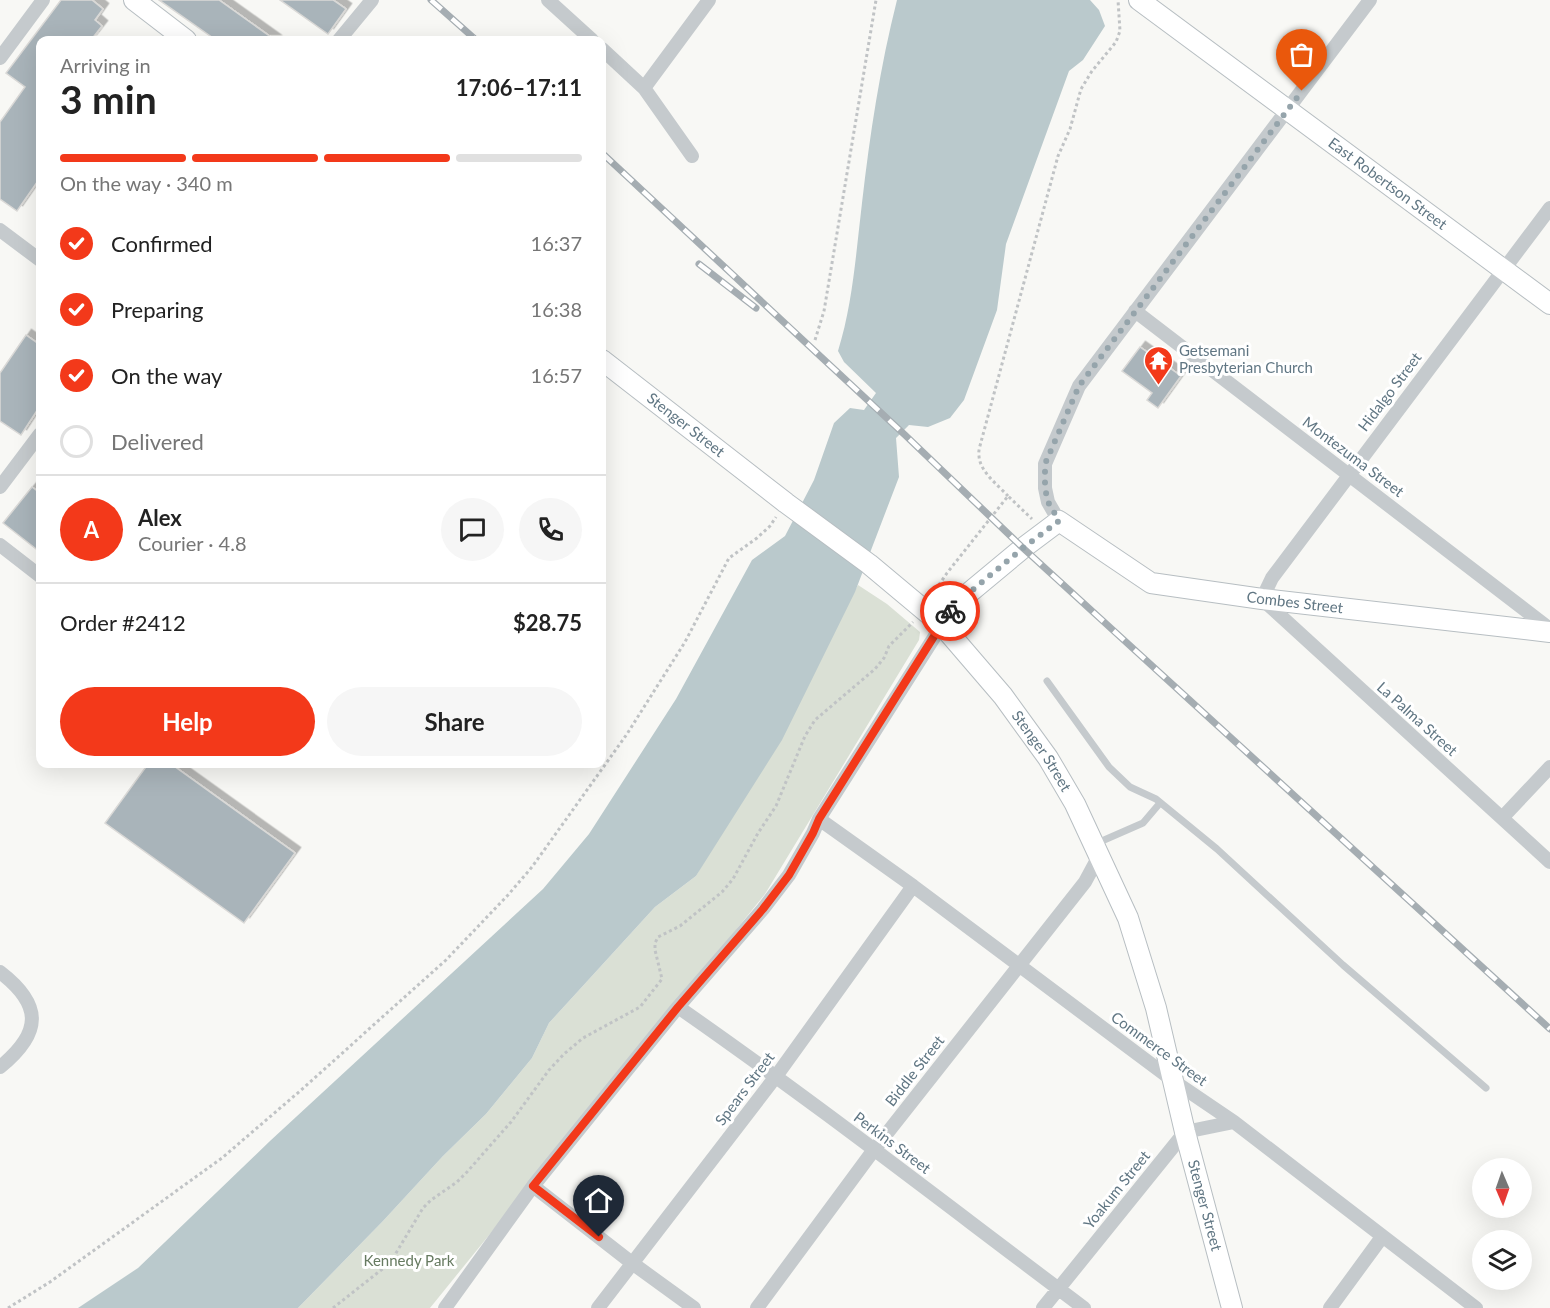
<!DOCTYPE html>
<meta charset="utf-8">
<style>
body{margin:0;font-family:Lato,sans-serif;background:#f6f6f6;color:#222;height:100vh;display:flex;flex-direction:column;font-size:22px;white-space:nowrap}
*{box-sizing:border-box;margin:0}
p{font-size:20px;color:#767676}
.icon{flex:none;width:33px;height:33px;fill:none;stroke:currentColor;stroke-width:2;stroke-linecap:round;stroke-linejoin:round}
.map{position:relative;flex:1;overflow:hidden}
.sheet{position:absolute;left:36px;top:36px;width:570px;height:732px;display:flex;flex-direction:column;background:#fff;border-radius:12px;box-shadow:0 6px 24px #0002}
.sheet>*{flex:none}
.needle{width:39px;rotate:178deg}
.buttons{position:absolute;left:1472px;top:1158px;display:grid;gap:12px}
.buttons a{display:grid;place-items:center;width:60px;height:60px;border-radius:50%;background:#fff;box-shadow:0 6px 24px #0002;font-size:30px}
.pin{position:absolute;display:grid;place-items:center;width:51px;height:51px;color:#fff;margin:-62px -26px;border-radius:50% 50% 50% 0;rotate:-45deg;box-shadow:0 0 6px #0007}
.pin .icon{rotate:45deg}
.courier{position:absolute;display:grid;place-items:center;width:60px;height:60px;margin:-30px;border:4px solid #f3391a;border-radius:50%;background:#fff;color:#222;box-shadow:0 2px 8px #0007}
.head em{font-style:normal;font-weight:700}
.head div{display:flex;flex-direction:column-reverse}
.head{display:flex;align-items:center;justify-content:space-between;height:102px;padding:0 24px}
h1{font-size:39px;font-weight:700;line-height:45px}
.bar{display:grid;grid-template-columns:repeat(4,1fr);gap:9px 6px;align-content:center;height:72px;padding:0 24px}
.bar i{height:8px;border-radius:4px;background:#e0e0e0}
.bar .active{background:#f3391a}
.bar p{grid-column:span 4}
.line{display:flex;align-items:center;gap:15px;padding:0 24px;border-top:2px solid #e0e0e0}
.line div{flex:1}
.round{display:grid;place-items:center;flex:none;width:63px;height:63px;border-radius:32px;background:#f6f6f6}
ol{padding:0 24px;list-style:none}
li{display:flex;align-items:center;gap:18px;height:66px}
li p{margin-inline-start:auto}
li .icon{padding:6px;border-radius:50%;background:#f3391a;color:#fff;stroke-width:4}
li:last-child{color:#767676}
li i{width:33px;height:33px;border:3px solid #e0e0e0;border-radius:50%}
.action{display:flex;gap:12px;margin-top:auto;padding:12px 24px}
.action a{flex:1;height:69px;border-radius:36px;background:#f3391a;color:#fff;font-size:24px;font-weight:700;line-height:69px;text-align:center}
.action a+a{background:#f6f6f6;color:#222}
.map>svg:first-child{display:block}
</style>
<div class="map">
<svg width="1550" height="1308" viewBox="0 0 1550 1308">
<defs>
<filter id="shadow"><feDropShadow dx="5.5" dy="-5.5" stdDeviation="0" flood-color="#0004"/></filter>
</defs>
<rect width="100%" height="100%" fill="#f8f8f5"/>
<path fill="#dae0d5" d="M858,585l29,19 33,28 -1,8 -154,254 -335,414h-132l85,-87 60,-65 43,-42 46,-56 17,-35 106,-116 41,-31z"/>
<path fill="#bac9cc" d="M897,0h193l9,10 6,16 -22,34 -14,11 -63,173 -9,66 -33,90 -14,18 -22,9 -19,-2 -13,13 3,39 -44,115 -73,148 -86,136 -41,31 -106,116 -17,35 -46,56 -43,42 -60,65 -85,87h-220l60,-40 132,-127 273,-252 46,-55 87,-135 76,-139 33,-24 29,-56 20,-57 16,-15 14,2 12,-17 -32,-31 -6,-11c15,-48 18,-99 24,-148 8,-69 18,-136 35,-203z"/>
<path fill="#a9b4ba" stroke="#dad9d7" stroke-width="1.5" filter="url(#shadow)" d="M61,0h31l11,9 -8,11 7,6 -11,14h-51v138l-23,33 -17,-12v-77l25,-35 -19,-14z
M159,0h60l56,40h-59z
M280,0h53l13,9 -18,25z
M26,335l14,10v61l-19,29 -21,-14v-48z
M1140,347l41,29 -23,32 -11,-8 5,-7 -30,-22z
M32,487l8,6v59l-37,-29z
M148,764h23l124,89 -51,70 -139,-100z"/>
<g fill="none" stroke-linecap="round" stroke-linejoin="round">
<defs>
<g id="secondary">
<path d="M134,0l52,40"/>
<path id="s1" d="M1139,0l411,304"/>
<path id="s2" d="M602,360l184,143 83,61 73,61 61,71 45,62 27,46 53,114 28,90 29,124 47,176"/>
<path id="s3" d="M942,625l10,-18 71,-59 36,-27 92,62 111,16 288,33"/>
</g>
</defs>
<use href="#secondary" stroke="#b7bec2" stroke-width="22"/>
<path stroke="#c0c3c5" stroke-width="3" stroke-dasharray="3 3" stroke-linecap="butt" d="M815,340l9,-29 52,-311
M1008,496c-10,-11 -28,-24 -29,-40 -1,-4 1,-10 2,-14l77,-286 12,-27 11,-40 11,-18 24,-29 4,-11 -2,-31
M932,595l15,-22 61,-77 24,23
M8,1308l42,-26 172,-124 78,-67 146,-131 62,-65 24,-28 95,-133 58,-92 44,-84 28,-20 13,-12 6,-9
M333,1308l57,-45 33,-55 8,-8 26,-18 10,-10 44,-50 38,-52 15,-16 19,-16 57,-31 22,-28 -7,-29v-7l3,-6 22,-11 42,-34 11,-13 25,-46 18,-27 29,-70 10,-16 60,-51 9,-11 5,-12 24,-24"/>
<path stroke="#c5cacd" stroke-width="7" d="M1047,681l62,86 21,20 26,12 61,50 126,116 143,123
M1095,844l48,-21 17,-20"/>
<path stroke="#c5cacd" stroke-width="14" d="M548,0l44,40
M339,40l33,-40
M602,49l42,39
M0,58l43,-58
M692,156l-48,-68 65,-88
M1550,208l-278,370 -10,21 288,263
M0,230l40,30
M1135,311l415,318
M0,487l40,-53
M1059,521l-11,-19 -3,-14v-24l34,-78 291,-386
M0,545l40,31
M1502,818l48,-51
M819,819l94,67 262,196 59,40 242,186
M0,972c43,33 42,61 0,95
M678,1007c138,96 271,200 406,301
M533,1186l99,77 62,45
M445,1308l88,-122 145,-179 85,-98 26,-34 24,-42 6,-14 123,-194
M598,1308l179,-233 136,-189
M757,1308l116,-157 212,-269 14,-26
M1043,1308l142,-176 49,-10
M1330,1308l52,-71"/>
<use href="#secondary" stroke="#fff" stroke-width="20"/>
<defs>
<path id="rail" d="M431,0l45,40
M602,153l303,282 118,113 527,481
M699,264l57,44"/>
</defs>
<use href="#rail" stroke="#a5adb2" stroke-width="7"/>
<use href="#rail" stroke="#fff" stroke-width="4.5" stroke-dasharray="14" stroke-linecap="butt"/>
</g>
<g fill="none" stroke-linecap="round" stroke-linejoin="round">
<path stroke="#95a4ab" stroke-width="6" stroke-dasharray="0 10.8" d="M950,611l2,-4 71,-59 36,-27 -11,-19 -3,-14v-24l34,-78 223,-295"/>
<path stroke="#f3391a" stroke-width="8" d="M599,1237l-66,-51 145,-179 85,-98 26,-34 24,-42 6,-14 131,-208"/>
</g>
<defs>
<symbol id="temple-pin" viewBox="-11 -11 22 30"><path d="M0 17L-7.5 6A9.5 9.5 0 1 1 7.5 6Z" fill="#f3391a" stroke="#fff"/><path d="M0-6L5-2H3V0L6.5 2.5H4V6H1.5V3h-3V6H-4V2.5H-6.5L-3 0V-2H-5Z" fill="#fff"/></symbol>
</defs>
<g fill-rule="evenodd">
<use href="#temple-pin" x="1142" y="344" width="33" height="45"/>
</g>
<g text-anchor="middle" stroke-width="6" stroke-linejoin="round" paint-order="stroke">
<g font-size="15" fill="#607683" stroke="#fff">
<text dy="5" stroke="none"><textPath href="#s1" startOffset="309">East Robertson Street</textPath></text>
<text transform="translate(1390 392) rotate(-53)" y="5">Hidalgo Street</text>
<text dy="5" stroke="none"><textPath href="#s2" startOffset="106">Stenger Street</textPath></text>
<text transform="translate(1353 457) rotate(37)" y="5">Montezuma Street</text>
<text dy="5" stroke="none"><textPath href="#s3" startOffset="414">Combes Street</textPath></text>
<text transform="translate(1417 719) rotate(42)" y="5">La Palma Street</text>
<text dy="5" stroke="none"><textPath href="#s2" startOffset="592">Stenger Street</textPath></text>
<text transform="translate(1159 1049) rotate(36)" y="5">Commerce Street</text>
<text transform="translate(915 1071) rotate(-52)" y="5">Biddle Street</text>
<text transform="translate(745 1089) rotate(-53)" y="5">Spears Street</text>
<text transform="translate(892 1143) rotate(37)" y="5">Perkins Street</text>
<text transform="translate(1117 1190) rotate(-51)" y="5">Yoakum Street</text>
<text dy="5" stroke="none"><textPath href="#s2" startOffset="1078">Stenger Street</textPath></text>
</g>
<g font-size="15" fill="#607683" stroke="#fff" text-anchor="start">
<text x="1179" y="356">Getsemani<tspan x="1179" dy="17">Presbyterian Church</tspan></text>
</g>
<g font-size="15" fill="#667a60" stroke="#fff">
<text x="409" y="1266">Kennedy Park</text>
</g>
</g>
</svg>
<div class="buttons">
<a><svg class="needle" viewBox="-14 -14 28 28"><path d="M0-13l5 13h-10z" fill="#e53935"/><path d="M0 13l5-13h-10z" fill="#767676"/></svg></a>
<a><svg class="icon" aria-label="layers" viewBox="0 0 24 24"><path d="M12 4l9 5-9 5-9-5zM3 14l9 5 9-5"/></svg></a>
</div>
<div class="pin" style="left:1302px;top:91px;background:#ea580c"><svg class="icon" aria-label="bag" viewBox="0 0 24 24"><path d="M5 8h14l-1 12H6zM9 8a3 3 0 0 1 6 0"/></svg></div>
<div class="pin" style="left:599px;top:1237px;background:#1f2937"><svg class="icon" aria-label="home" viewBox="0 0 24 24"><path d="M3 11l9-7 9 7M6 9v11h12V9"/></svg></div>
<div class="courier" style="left:950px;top:611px"><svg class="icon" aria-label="bike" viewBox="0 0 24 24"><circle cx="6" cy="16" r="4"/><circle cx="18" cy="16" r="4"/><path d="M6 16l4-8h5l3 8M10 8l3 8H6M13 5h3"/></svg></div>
<section class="sheet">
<div class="head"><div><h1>3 min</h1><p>Arriving in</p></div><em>17:06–17:11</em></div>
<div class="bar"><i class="active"></i><i class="active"></i><i class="active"></i><i></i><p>On the way · 340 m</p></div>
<ol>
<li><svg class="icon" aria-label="check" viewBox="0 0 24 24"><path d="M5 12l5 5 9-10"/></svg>Confirmed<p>16:37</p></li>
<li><svg class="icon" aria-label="check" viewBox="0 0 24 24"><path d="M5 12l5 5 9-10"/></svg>Preparing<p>16:38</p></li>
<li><svg class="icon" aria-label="check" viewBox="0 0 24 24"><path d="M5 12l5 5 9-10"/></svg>On the way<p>16:57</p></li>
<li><i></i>Delivered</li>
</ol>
<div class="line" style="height:108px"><b class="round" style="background:#f3391a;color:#fff">A</b><div><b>Alex</b><p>Courier · 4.8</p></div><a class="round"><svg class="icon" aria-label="chat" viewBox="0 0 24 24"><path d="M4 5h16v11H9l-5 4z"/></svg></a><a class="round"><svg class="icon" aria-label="phone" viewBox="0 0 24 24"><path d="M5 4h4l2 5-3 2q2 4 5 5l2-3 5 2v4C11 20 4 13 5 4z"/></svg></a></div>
<div class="line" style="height:78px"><div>Order #2412</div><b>$28.75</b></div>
<div class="action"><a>Help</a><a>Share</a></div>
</section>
</div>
